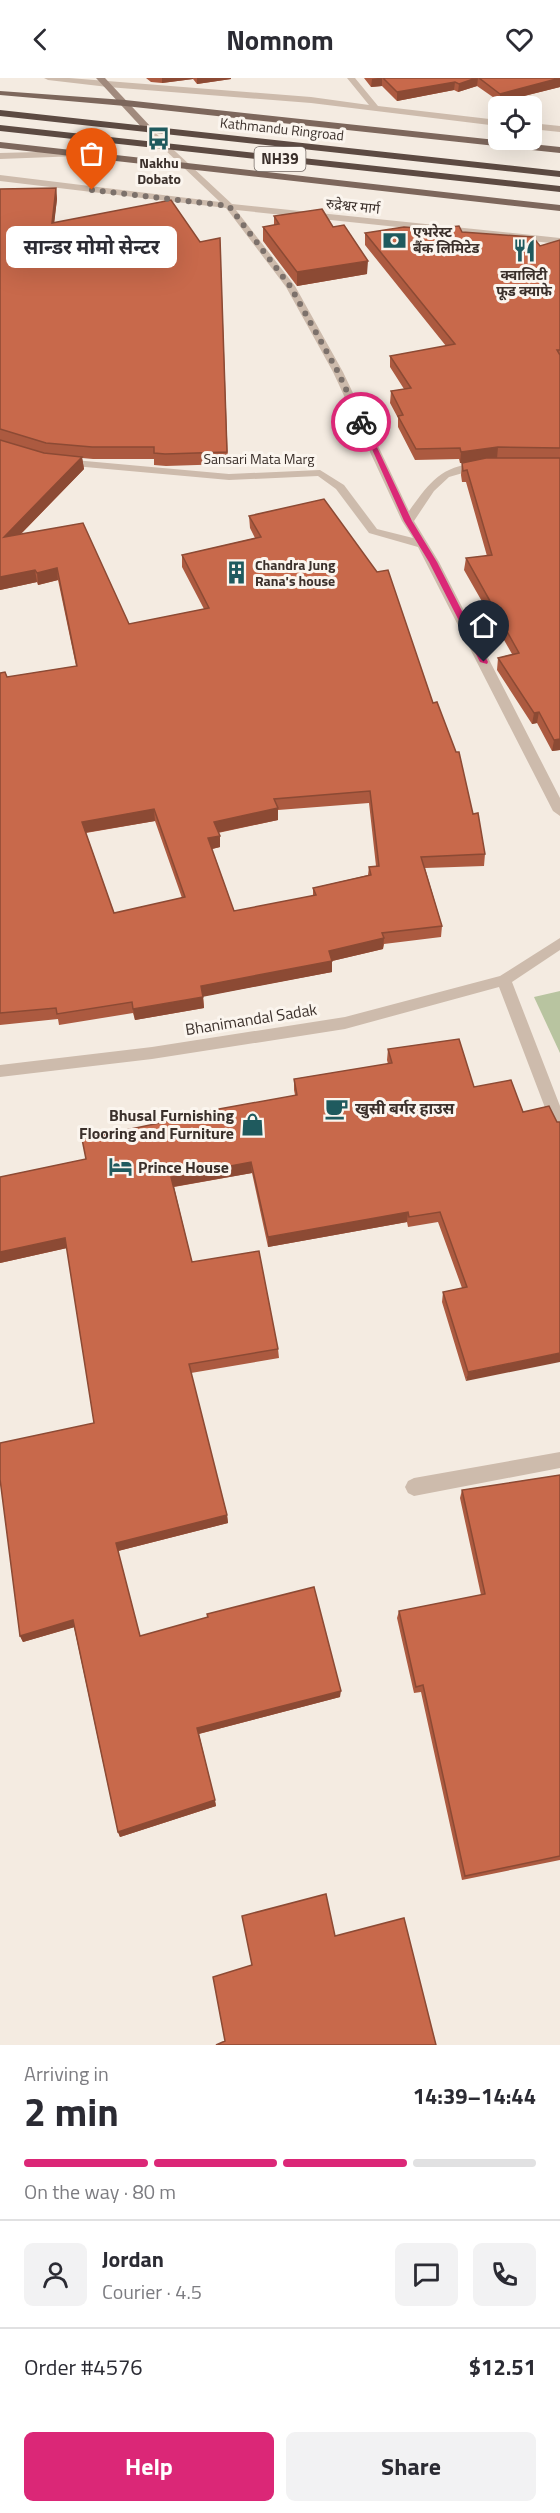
<!DOCTYPE html>
<meta charset="utf-8">
<style>
body{margin:0;font-family:"Titillium Web","Noto Sans Devanagari",sans-serif;background:#f2f2f3;color:#2b2b33;height:100vh;display:flex;flex-direction:column;font-size:22px;white-space:nowrap}
*{box-sizing:border-box;margin:0}
p{font-size:20px;color:#7c7c81}
.icon{flex:none;width:33px;height:33px;fill:none;stroke:currentColor;stroke-width:2;stroke-linecap:round;stroke-linejoin:round}
.map{position:relative;height:1967px;overflow:hidden}
.side{display:flex;flex-direction:column;background:#fff;flex:1}
.side>*{flex:none}
.tools{position:absolute;left:488px;top:18px;display:grid;gap:12px}
.tools a{display:grid;place-items:center;width:54px;height:54px;border-radius:9px;background:#fff;box-shadow:0 6px 24px #0002;font-size:30px}
.pin{position:absolute;display:grid;place-items:center;width:51px;height:51px;color:#fff;margin:-62px -26px;border-radius:50% 50% 50% 0;rotate:-45deg;box-shadow:0 0 6px #0007}
.pin .icon{rotate:45deg}
.courier{position:absolute;display:grid;place-items:center;width:60px;height:60px;margin:-30px;border:4px solid #db2777;border-radius:50%;background:#fff;color:#222;box-shadow:0 2px 8px #0007}
.bubble{position:absolute;height:42px;border-radius:9px;background:#fff;box-shadow:0 6px 24px #0002;font-size:20px;font-weight:700;line-height:42px;text-align:center}
.summary em{font-style:normal;font-weight:700}
.summary div{display:flex;flex-direction:column-reverse}
.summary{display:flex;align-items:center;justify-content:space-between;height:102px;padding:0 24px}
h1{font-size:39px;font-weight:700;line-height:45px}
.bar{display:grid;grid-template-columns:repeat(4,1fr);gap:9px 6px;align-content:center;height:72px;padding:0 24px}
.bar i{height:8px;border-radius:4px;background:#e1e1e2}
.bar .current{background:#db2777}
.bar p{grid-column:span 4}
.line{display:flex;align-items:center;gap:15px;padding:0 24px;border-top:2px solid #e1e1e2}
.line div{flex:1}
.round{display:grid;place-items:center;flex:none;width:63px;height:63px;border-radius:9px;background:#f2f2f3}
.action{display:flex;gap:12px;margin-top:auto;padding:12px 24px}
.action a{flex:1;height:69px;border-radius:9px;background:#db2777;color:#fff;font-size:24px;font-weight:700;line-height:69px;text-align:center}
.action a+a{background:#f2f2f3;color:#2b2b33}
header{display:flex;justify-content:space-between;align-items:center;height:78px;padding:0 24px;background:#fff;font-size:27px;font-weight:700}
.map>svg:first-child{display:block}
</style>
<header><svg class="icon" aria-label="back" viewBox="0 0 24 24"><path d="M15 5l-7 7 7 7"/></svg>Nomnom<svg class="icon" aria-label="heart" viewBox="0 0 24 24"><path d="M12 20l-8-8c-3-5 5-10 8-4 3-6 11-1 8 4z"/></svg></header>
<div class="map">
<svg width="560" height="1967" viewBox="0 0 560 1967">
<rect width="100%" height="100%" fill="#f4ebe1"/>
<path fill="#b8c4a0" d="M560,913v62l-26,-56z"/>
<g fill="none" stroke-linecap="round" stroke-linejoin="round">
<path fill="#cdbbac" fill-rule="evenodd" d="M76,73l3,1v4l-79,3v-6z"/>
<path fill="#cdbbac" fill-rule="evenodd" d="M44,0h25l242,19 58,8 -22,-27h8l23,28 120,14v6l-187,-23 -203,-16 -60,-7z
M531,45l29,3v6l-29,-3z
M148,48l84,78 328,34v6l-324,-34 59,76 48,86 66,139c17,-23 29,-43 61,-47 7,-1 12,-2 17,2l-38,11 -15,14 -20,30 25,41 121,236v18l-7,-5 -135,-264 -49,-14 -33,-44 -18,-13 -89,4 -166,-15 -5,-3 5,-3 166,15 91,-4 24,15 33,44 36,9 -11,-17 -69,-149 -47,-85 -60,-79 -226,-27v-6l220,27 -75,-71v-4z
M560,860v12l-48,32 48,124v26l-5,-1 -3,-5 -53,-139 -154,42 -193,30 -152,18v-12l152,-18 193,-30 155,-41z
M560,1374v16l-146,28 -6,-3 -3,-6 3,-6 6,-3z"/>
<path fill="#a18a7d" fill-rule="evenodd" d="M96,0h9l46,49v4h-6z"/>
<path fill="#7d675c" fill-rule="evenodd" d="M0,13l125,9 435,47v6l-435,-47 -125,-11z
M0,64l560,63v6l-560,-63z"/>
<path fill="#5c4a42" fill-rule="evenodd" d="M0,32l560,61v6l-560,-61z
M0,47l560,61v6l-560,-61z"/>
</g>
<path fill="#ac5a40" fill-rule="evenodd" d="M146,0h85v1l-34,5 -4,-5 -31,4 -11,-1z
M364,0h196v9l-60,15 -23,-16 -19,6 -4,-2 -57,11 -15,-15 -11,1z
M56,110l1,11 -3,23 146,20 20,-4 8,226 -62,2 -12,-1v-6h-61l-11,-1 2,11 -63,65 108,90 75,-15 -22,-42v-12l73,-17 -5,-10 -1,-12 184,187 40,111 12,40 -1,12 -59,2 17,58 -1,11 -57,7 -1,5 -51,12v11l-129,24 1,12 -69,12 -2,-7 -74,12 -1,-6 -58,6v-352l7,4 69,-11 -18,-86 -20,5 -1,-3 -37,8v-401zM369,725l7,63 -7,1 -1,8 -55,13v8l-79,15 -22,-62 8,-2 -2,-14 60,-13v-10zM155,743l27,77 -68,15 -28,-80z
M274,138l59,11 34,47 -70,12 -34,-45v-14l11,-2z
M462,154l78,14 20,-6v510l-8,1 -15,-28 -5,1 -35,-54 1,-12 14,-4 -48,-84 2,-12 21,-2 -21,-74h-4l-1,-7 1,-12h3h-5l-1,-4 -44,1 -17,-33v-9l-8,-15 1,-12 13,-2 -14,-22v-11l56,-10 -81,-101v-12z
M388,971l86,38 49,25 26,-6 -83,275 -24,-79 1,-10 19,-4 -24,-66 -30,5 -1,-5 -139,25 -16,-74 -78,14 18,75 86,87 1,9 -88,15 36,142 1,8 -110,28 22,85 200,61 -141,37 17,72 -96,31 -2,-5 -44,-205 -51,15 -3,-6 74,-213 -27,-175 -67,15v-86l86,-18 209,-64 -1,-5v-11l94,-15 -1,-4z
M560,1397v385l-98,20 -41,-188 -7,1 -17,-75 2,-7 82,-16 -21,-97 2,-8z"/>
<path fill="#8c4a34" d="M162,0h31v1l-31,4z
M197,0h34v1l-34,5z
M378,0h4v8l-11,1 1,-8z
M476,0h2l-1,8 -19,6 1,-8z
M560,0v9l-60,15v-8z
M455,4l-1,8 -57,11v-9z
M56,110l1,11 -4,35 -1,-11z
M368,183l-1,13 -70,12v-14z
M498,369l-1,12 -37,4 1,-11z
M82,379l2,12 -78,80 -2,-12z
M57,490l1,12 -20,5 -1,-12z
M35,492l2,12 -37,8v-13z
M539,634l-2,11 -5,1 2,-11z
M560,661v11l-8,1 2,-11z
M278,730v12l-63,13 -1,-11z
M154,731l1,12 -72,12 -1,-11z
M220,758v11l-12,3v-12z
M384,860l-1,11 -51,12v11l-130,25 -1,-11 128,-35z
M203,919l1,11 -69,12 -2,-11z
M251,1084l1,11 -80,14 -1,-10z
M408,1134l-1,10 -139,25v-10z
M65,1160l2,10 -67,15v-11z
M560,1275v9l-94,19 2,-9z
M227,1437l1,8 -110,28 -2,-8z
M73,1542l2,7 -52,15 -3,-6z
M341,1613l-1,6 -142,37 -1,-6z
M215,1722l1,6 -96,31 -2,-5z"/>
<path fill="#c8694b" stroke="#8c4a34" stroke-width="1.5" fill-rule="evenodd" d="M383,0h93l-17,6 -4,-2 -58,10z
M479,0h81l-60,16z
M56,110l-4,35 119,-23 29,42 20,-4 7,214 -62,2 -11,-1v-6h-62l-46,-4 -46,-14v-240z
M322,131l11,18 11,-2 24,36 -71,11 -34,-45 16,-3 -5,-8z
M459,148l3,6 71,5 7,9 20,-6v110h-3l3,5v93l-62,-1 -37,5 -1,-4 -44,1 -18,-33 5,-1 -12,-24 20,-3 -21,-32 65,-12 -90,-111 39,-6 26,2z
M0,362l44,13 38,4 -78,80 79,-14 46,101 80,-16 -27,-53 79,-18 -12,-21 75,-17 53,73 11,-2 45,133 4,-1 19,50h3l14,62 5,-1 7,41 -64,3 21,69 -60,7 2,5 -55,13 3,10 -131,25 2,11 -70,12 -1,-7 -75,12 -1,-6 -56,5v-340l5,-1 2,5 70,-11 -20,-98 -20,5 -2,-3 -35,7zM370,713l9,75 -10,1 2,8 -58,13 3,7 -82,16 -26,-73 12,-2 -6,-14 64,-14 -4,-9zM154,731l31,88 -71,16 -32,-91z
M486,380h74v281l-6,1 -15,-28 -5,1 -36,-55 21,-5 -53,-95 26,-3 -25,-85 -4,1 -1,-8z
M459,961l15,48 37,-7 12,32 26,-6 8,16h3v231l-92,19 -25,-80 24,-5 -27,-75 -31,5 -1,-5 -140,25 -17,-75 -80,15 21,85 67,-11 19,98 -89,15 38,151 -111,28 24,93 68,-19 -1,-3 107,-27 27,104 -144,37 18,72 -97,32 -45,-212 -53,16 -20,-157v-36l94,-20 -29,-185 -65,14v-75l86,-18 -4,-20 121,-25 -1,-2 95,-17 -3,-16 98,-16 -4,-14z
M560,1397v381l-95,20 -42,-191 -7,2 -17,-76 86,-17 -23,-104z
M326,1816l9,42 69,-18 32,127h-220l9,-4 -12,-64 39,-12 -10,-49z"/>
<path fill="#db2777" d="M359,342l6,2 47,99 25,41 51,100 -1,2 -7,-2 -51,-100 -25,-41z"/>
<g fill="none" stroke-linecap="round" stroke-linejoin="round">
<path stroke="#7c716b" stroke-width="6" stroke-dasharray="0 10.8" d="M92,112l137,16 61,80 48,86 23,50"/>
</g>
<defs>
<symbol id="bus-bare" viewBox="-9 -9 18 18"><path d="M-5-6H5V4H4V6H2V4H-2V6H-4V4H-5ZM-3.5-4V0h7V-4ZM-3.5 1.2v1.5H-2V1.2ZM2 1.2v1.5H3.5V1.2Z" fill="#1f5a5e" stroke="#fbf5ee" stroke-width="2.5" paint-order="stroke"/></symbol>
<symbol id="bank-bare" viewBox="-9 -9 18 18"><path d="M-6-4H6V4H-6ZM0-2.3a2.3 2.3 0 1 0 0 4.6a2.3 2.3 0 1 0 0-4.6Z" fill="#1f5a5e" stroke="#fbf5ee" stroke-width="2.5" paint-order="stroke"/></symbol>
<symbol id="restaurant-bare" viewBox="-9 -9 18 18"><path d="M-5-6h1v4h1v-4h1v4h1v-4h1v5L-1.5 .5V6h-2V.5L-5-1ZM5-6V6H3V1.5H1.5Q1.5-4 5-6Z" fill="#1f5a5e" stroke="#fbf5ee" stroke-width="2.5" paint-order="stroke"/></symbol>
<symbol id="building-bare" viewBox="-9 -9 18 18"><path d="M-4-6H4V6H1V3H-1V6H-4ZM-2.5-4.3h1.7v1.8h-1.7ZM.8-4.3h1.7v1.8H.8ZM-2.5-1h1.7V.8h-1.7ZM.8-1h1.7V.8H.8Z" fill="#1f5a5e" stroke="#fbf5ee" stroke-width="2.5" paint-order="stroke"/></symbol>
<symbol id="cafe-bare" viewBox="-9 -9 18 18"><path d="M-5.5-4.5H6V0H3Q3 3.5 0 3.5H-2.5Q-5.5 3.5-5.5 0ZM3-3.2v2h1.7v-2ZM-6 4.5H4V6H-6Z" fill="#1f5a5e" stroke="#fbf5ee" stroke-width="2.5" paint-order="stroke"/></symbol>
<symbol id="shop-bare" viewBox="-9 -9 18 18"><path d="M-5-2.5h2.3a2.7 3.5 0 0 1 5.4 0H5L5.5 6h-11ZM-1.5-2.5h3a1.5 2.3 0 0 0-3 0Z" fill="#1f5a5e" stroke="#fbf5ee" stroke-width="2.5" paint-order="stroke"/></symbol>
<symbol id="hotel-bare" viewBox="-9 -9 18 18"><path d="M-6-4.5h1.5V1H6V5H4.5V3h-9V5H-6ZM-4 0a1.8 1.8 0 1 1 3.6 0ZM.5 0V-2.5h3Q6-2.5 6 0Z" fill="#1f5a5e" stroke="#fbf5ee" stroke-width="2.5" paint-order="stroke"/></symbol>
</defs>
<g fill-rule="evenodd">
<use href="#bus-bare" x="142" y="44" width="33" height="33"/>
<use href="#bank-bare" x="378" y="146" width="33" height="33"/>
<use href="#restaurant-bare" x="508" y="156" width="33" height="33"/>
<use href="#building-bare" x="220" y="478" width="33" height="33"/>
<use href="#cafe-bare" x="320" y="1014" width="33" height="33"/>
<use href="#shop-bare" x="236" y="1030" width="33" height="33"/>
<use href="#hotel-bare" x="104" y="1072" width="33" height="33"/>
</g>
<g text-anchor="middle" stroke-width="6" stroke-linejoin="round" paint-order="stroke">
<g font-size="14" fill="#3b302b" stroke="#fbf5ee">
<text transform="translate(282 51) rotate(6)" y="5">Kathmandu Ringroad</text>
<text transform="translate(353 128) rotate(6)" y="5">रुद्रेश्वर मार्ग</text>
<text x="259" y="386">Sansari Mata Marg</text>
</g>
<g font-size="14" font-weight="bold" fill="#3b302b" stroke="#fbf5ee">
<text x="159" y="90">Nakhu<tspan x="159" dy="16">Dobato</tspan></text>
<text x="413" y="159" text-anchor="start">एभरेस्ट<tspan x="413" dy="16">बैंक लिमिटेड</tspan></text>
<text x="524" y="202">क्वालिटी<tspan x="524" dy="16">फूड क्याफे</tspan></text>
<text x="255" y="492" text-anchor="start">Chandra Jung<tspan x="255" dy="16">Rana's house</tspan></text>
</g>
<rect fill="#fbf5ee" stroke="#756b66" stroke-width="1.5" x="254.5" y="69" width="51" height="24" rx="4.5"/>
<g font-size="15" font-weight="bold" fill="#3b302b">
<text x="280" y="86">NH39</text>
</g>
<g font-size="16" fill="#3b302b" stroke="#fbf5ee">
<text transform="translate(251 941) rotate(-9)" y="6">Bhanimandal Sadak</text>
</g>
<g font-size="16" font-weight="bold" fill="#3b302b" stroke="#fbf5ee" text-anchor="start">
<text x="355" y="1036">खुसी बर्गर हाउस</text>
<text x="234" y="1043" text-anchor="end">Bhusal Furnishing<tspan x="234" dy="18">Flooring and Furniture</tspan></text>
<text x="138" y="1095">Prince House</text>
</g>
</g>
</svg>
<div class="tools">
<a><svg class="icon" aria-label="locate" viewBox="0 0 24 24"><circle cx="12" cy="12" r="6"/><path d="M12 2v4M12 18v4M2 12h4M18 12h4"/></svg></a>
</div>
<div class="pin" style="left:92px;top:112px;background:#ea580c"><svg class="icon" aria-label="bag" viewBox="0 0 24 24"><path d="M5 8h14l-1 12H6zM9 8a3 3 0 0 1 6 0"/></svg></div>
<div class="pin" style="left:484px;top:584px;background:#1f2937"><svg class="icon" aria-label="home" viewBox="0 0 24 24"><path d="M3 11l9-7 9 7M6 9v11h12V9"/></svg></div>
<div class="courier" style="left:361px;top:344px"><svg class="icon" aria-label="bike" viewBox="0 0 24 24"><circle cx="6" cy="16" r="4"/><circle cx="18" cy="16" r="4"/><path d="M6 16l4-8h5l3 8M10 8l3 8H6M13 5h3"/></svg></div>
<div class="bubble" style="left:6px;top:148px;width:171px">सान्डर मोमो सेन्टर</div>
</div>
<section class="side">
<div class="summary"><div><h1>2 min</h1><p>Arriving in</p></div><em>14:39–14:44</em></div>
<div class="bar"><i class="current"></i><i class="current"></i><i class="current"></i><i></i><p>On the way · 80 m</p></div>
<div class="line" style="height:108px"><a class="round"><svg class="icon" aria-label="person" viewBox="0 0 24 24"><circle cx="12" cy="8" r="4"/><path d="M4 21q1-7 8-7t8 7"/></svg></a><div><b>Jordan</b><p>Courier · 4.5</p></div><a class="round"><svg class="icon" aria-label="chat" viewBox="0 0 24 24"><path d="M4 5h16v11H9l-5 4z"/></svg></a><a class="round"><svg class="icon" aria-label="phone" viewBox="0 0 24 24"><path d="M5 4h4l2 5-3 2q2 4 5 5l2-3 5 2v4C11 20 4 13 5 4z"/></svg></a></div>
<div class="line" style="height:78px"><div>Order #4576</div><b>$12.51</b></div>
<div class="action"><a>Help</a><a>Share</a></div>
</section>
